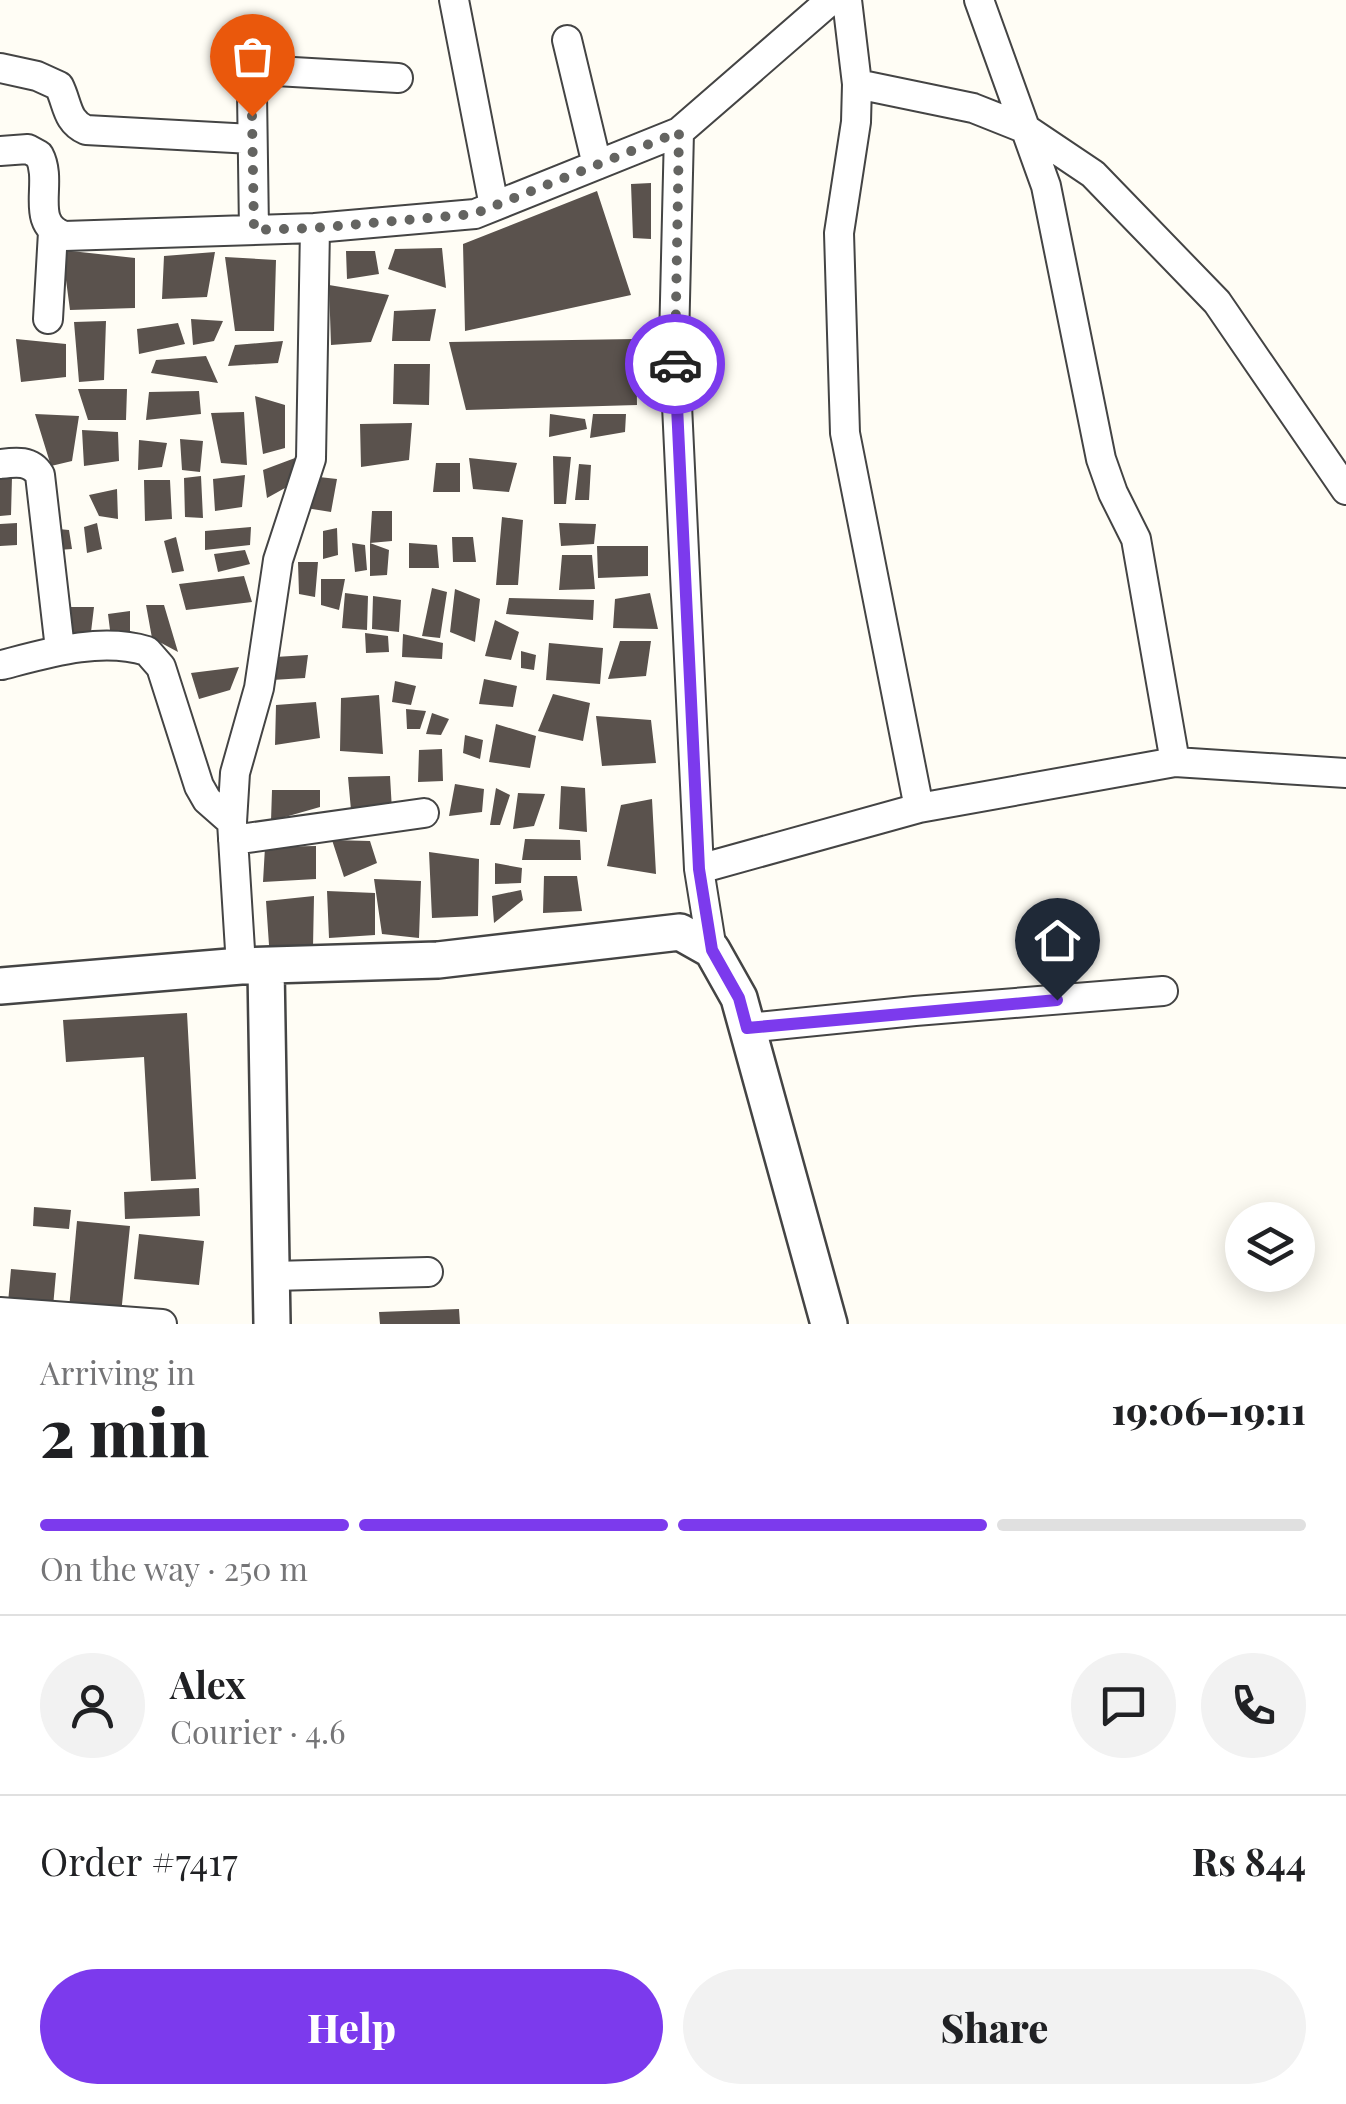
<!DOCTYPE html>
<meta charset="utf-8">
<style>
body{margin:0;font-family:"Playfair Display",serif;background:#f2f2f2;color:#202124;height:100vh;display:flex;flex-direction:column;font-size:38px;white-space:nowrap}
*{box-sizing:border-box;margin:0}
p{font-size:32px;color:#757577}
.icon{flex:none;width:55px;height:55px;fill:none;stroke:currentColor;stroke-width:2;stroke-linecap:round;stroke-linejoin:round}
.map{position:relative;height:1324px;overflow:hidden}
.drawer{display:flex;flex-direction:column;background:#fff;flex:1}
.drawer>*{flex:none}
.controls{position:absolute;left:1225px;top:1202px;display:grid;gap:20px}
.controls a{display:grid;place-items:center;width:90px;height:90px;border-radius:50%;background:#fff;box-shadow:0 5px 25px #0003;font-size:50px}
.pin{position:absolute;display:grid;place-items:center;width:85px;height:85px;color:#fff;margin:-102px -42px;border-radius:50% 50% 50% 0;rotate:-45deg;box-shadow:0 0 10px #0007}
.pin .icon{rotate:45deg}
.courier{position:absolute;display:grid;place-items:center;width:100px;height:100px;margin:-50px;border:8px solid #7c3aed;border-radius:50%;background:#fff;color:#222;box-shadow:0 2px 12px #0007}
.overview em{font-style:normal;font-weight:800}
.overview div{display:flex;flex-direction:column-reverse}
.overview{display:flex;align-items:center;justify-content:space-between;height:170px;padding:0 40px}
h1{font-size:65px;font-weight:800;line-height:75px}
.bar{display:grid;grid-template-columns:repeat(4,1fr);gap:15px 10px;align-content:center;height:120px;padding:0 40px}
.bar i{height:12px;border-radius:8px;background:#e0e0e0}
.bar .selected{background:#7c3aed}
.bar p{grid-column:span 4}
.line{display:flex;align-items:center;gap:25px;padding:0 40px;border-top:2px solid #e0e0e0}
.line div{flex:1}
.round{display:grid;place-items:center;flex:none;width:105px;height:105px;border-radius:52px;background:#f2f2f2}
.button{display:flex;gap:20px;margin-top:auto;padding:20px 40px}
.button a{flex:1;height:115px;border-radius:60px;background:#7c3aed;color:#fff;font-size:40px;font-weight:800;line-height:115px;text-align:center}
.button a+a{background:#f2f2f2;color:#202124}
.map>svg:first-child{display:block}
</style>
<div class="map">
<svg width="1346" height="1324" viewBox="0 0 1346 1324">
<rect width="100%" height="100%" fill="#fffdf5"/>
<path fill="#5a524d" d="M651,183v56l-18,-1 -2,-54z
M597,191l34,104 -166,36 -2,-87z
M442,248l4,40 -58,-19 7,-20z
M62,250l73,8v50l-65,2z
M346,251h29l4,23 -32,5z
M215,252l-8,45 -45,2 2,-43z
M225,257l51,3 -2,71h-39z
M329,285l60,10 -18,47 -40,3z
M436,309l-6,32h-38l2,-30z
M191,319l32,2 -9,20 -21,4z
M106,321l-2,59 -25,2 -5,-60z
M178,323l7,21 -46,10 -2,-25z
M16,339l50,5v33l-45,5z
M636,339l1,66 -171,5 -17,-68z
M283,341l-5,22 -50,3 7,-21z
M206,356l12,27 -67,-10 5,-13z
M394,364h36l-1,41 -36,-1z
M78,389h49l-1,31h-38z
M199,391l2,23 -55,6 3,-28z
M255,396l30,9v43l-22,6z
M244,412l3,53 -26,-2 -10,-50z
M35,414l44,2 -7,45 -21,5z
M550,414l35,5 2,10 -38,8z
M593,414h33l-1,18 -35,6z
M412,423l-3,37 -48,7 -1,-43z
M82,430l36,2 1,29 -35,5z
M180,439l23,2 -3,31 -18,-2z
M139,440l28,3 -5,24 -24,3z
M553,456l18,1 -5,47h-12z
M295,458l-1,25 -27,15 -4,-28z
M469,458l48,5 -8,29 -36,-3z
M436,463h24v29h-27z
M579,464l12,1 -2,35h-14z
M245,475l-3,32 -27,4 -2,-32z
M201,476l2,42 -18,-1 -1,-39z
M12,477l-1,38 -11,1v-37z
M319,477l18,2 -6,33 -25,-4z
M144,480h26l2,39 -27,2z
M117,489l1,30 -19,-3 -10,-21z
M372,511h20v30l-22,2z
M502,517l21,3 -5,65h-22z
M17,523v22l-17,1v-22z
M97,523l5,26 -15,4 -3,-26z
M559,523l37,1 -2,20 -33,2z
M251,527l-1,18 -45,5v-19z
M337,528l1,27 -15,4v-28z
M58,529l11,1 3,19 -14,1z
M176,537l8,34 -12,2 -8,-32z
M452,537h21l3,25h-23z
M352,543l13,2 2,25 -12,2z
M370,543l19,7 -2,25 -17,1z
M409,543l28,2 2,23h-30z
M597,546h51v30l-50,2z
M245,550l5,14 -32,8 -4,-18z
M562,555h30l3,34 -36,1z
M298,562h20l-3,35 -16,-3z
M244,576l8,26 -66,8 -7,-26z
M321,579h24l-6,31 -18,-5z
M432,588l15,4 -7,46 -18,-2z
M455,589l25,10 -5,43 -25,-10z
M345,593l23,3 -1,34 -25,-2z
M650,593l8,36 -45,-1 2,-29z
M373,596l28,4 -2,32 -27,-3z
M509,598l85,2 -1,20 -87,-6z
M146,605h18l14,47 -26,-14z
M71,607h23l-3,25 -22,8z
M130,611v24l-19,3 -3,-24z
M495,620l24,12 -8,28 -26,-4z
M365,633l23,3 1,16 -23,1z
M403,634l40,9 -1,16 -40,-2z
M620,641h31l-5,35 -38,3z
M549,643l54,5 -3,36 -54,-4z
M521,651l15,4 -2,15 -13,-2z
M308,655l-3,23 -33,2 3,-23z
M239,667l-9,23 -31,9 -8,-26z
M484,679l33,7 -4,21 -34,-3z
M395,681l21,5 -5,19 -19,-3z
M553,694l37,9 -7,38 -45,-10z
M379,695l4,59 -43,-3 1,-53z
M316,702l4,36 -45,7 1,-40z
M406,709l20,2 -6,18h-13z
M432,713l17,6 -8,16 -15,-1z
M596,716l55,4 5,43 -54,3z
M496,724l40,12 -6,32 -41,-6z
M465,735l18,5 -3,19 -17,-6z
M442,749l1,32 -25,1 1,-32z
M390,776l2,34h-41l-3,-33z
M455,784l29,5 -2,23 -33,4z
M561,786l24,2 2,44 -28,-3z
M496,788l14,7 -10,30h-10z
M272,790h48v17l-49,14z
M518,793l27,1 -11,32 -21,3z
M652,799l4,75 -49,-8 14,-61z
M525,839l55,1 1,20h-59z
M332,840l38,1 7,22 -33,14z
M316,846v33l-53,3 2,-35z
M429,852l50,7 -1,57 -46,2z
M495,863l27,5 -1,15 -26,1z
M544,876h33l5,35 -39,2z
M374,879l47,2 -2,57 -37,-4z
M521,890l2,10 -29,23 -2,-27z
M327,891l48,2v42l-46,3z
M314,896l-1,51 -44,-2 -3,-44z
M187,1013l9,166 -45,2 -7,-124 -78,5 -3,-42z
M199,1188l1,28 -75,3 -1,-27z
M34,1207l37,3 -2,19 -36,-3z
M77,1221l53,5 -9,88 -52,-5z
M139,1234l65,7 -5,44 -65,-6z
M11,1269l45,4 -3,34 -45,-4z
M459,1309l1,15h-80l-1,-12z"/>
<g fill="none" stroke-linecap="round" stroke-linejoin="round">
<defs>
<path id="minor" d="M454,0l40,206
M847,0l10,84 -1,38 -17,111 6,200 74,375
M979,0l67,186 55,273 12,34 23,46 39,223
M567,40l30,125
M0,68l37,8 22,10c9,18 7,35 27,44l166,9
M857,84l116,24 53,21 67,45 124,128 129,188
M0,151l28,-2 11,6c15,28 -11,68 25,81l251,-8
M254,230l-2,-137 7,-16 17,-6 122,7
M48,319l5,-87
M0,464c16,-2 31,-4 40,11l20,174
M2,665c46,-12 98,-28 145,-14l14,16 38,119 8,14 25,22
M233,840l191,-27
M699,869l220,-61 256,-46 171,11
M712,950l-13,-81 -25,-527 5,-210 152,-132
M241,966l-9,-144 3,-49 24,-85 19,-128 33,-101 4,-231 160,-14 204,-82
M747,1028l168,-17 248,-20
M273,1276l155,-4
M0,1312l162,12"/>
<path id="tertiary" d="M266,968l6,356
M0,986l241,-20 197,-6 242,-28 32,18 27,48 90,326"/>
</defs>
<use href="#minor" stroke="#444" stroke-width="32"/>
<use href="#tertiary" stroke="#444" stroke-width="40"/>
<use href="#minor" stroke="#fff" stroke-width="28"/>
<use href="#tertiary" stroke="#fff" stroke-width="35"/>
</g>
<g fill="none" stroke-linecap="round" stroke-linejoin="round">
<path stroke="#646461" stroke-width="10" stroke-dasharray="0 18" d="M252,116l2,114 61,-2 159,-14 205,-82 -4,232"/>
<path stroke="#7c3aed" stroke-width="12" d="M675,364l24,505 13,81 27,48 8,30 310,-28"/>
</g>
</svg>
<div class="controls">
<a><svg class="icon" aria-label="layers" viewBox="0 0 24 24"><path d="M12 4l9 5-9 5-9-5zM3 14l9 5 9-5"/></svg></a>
</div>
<div class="pin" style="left:252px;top:116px;background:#ea580c"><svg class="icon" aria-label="bag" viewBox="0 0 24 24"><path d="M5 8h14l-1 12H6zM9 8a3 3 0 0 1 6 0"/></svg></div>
<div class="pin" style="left:1057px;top:1000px;background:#1f2937"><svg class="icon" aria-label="home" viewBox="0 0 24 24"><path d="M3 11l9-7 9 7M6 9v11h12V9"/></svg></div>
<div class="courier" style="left:675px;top:364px"><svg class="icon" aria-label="car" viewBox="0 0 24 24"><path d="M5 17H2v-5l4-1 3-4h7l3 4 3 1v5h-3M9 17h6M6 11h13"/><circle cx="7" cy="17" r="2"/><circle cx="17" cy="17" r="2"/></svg></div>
</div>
<section class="drawer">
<div class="overview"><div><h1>2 min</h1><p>Arriving in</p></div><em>19:06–19:11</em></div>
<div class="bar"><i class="selected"></i><i class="selected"></i><i class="selected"></i><i></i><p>On the way · 250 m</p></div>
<div class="line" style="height:180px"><a class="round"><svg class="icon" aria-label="person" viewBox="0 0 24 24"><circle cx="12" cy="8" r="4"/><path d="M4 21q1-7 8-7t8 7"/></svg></a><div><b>Alex</b><p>Courier · 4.6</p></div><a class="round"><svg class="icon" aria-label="chat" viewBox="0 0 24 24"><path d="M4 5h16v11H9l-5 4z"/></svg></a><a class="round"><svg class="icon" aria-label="phone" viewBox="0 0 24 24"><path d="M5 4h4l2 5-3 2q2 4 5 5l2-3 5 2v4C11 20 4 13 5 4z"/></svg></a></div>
<div class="line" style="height:130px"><div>Order #7417</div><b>Rs 844</b></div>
<div class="button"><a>Help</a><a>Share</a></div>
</section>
